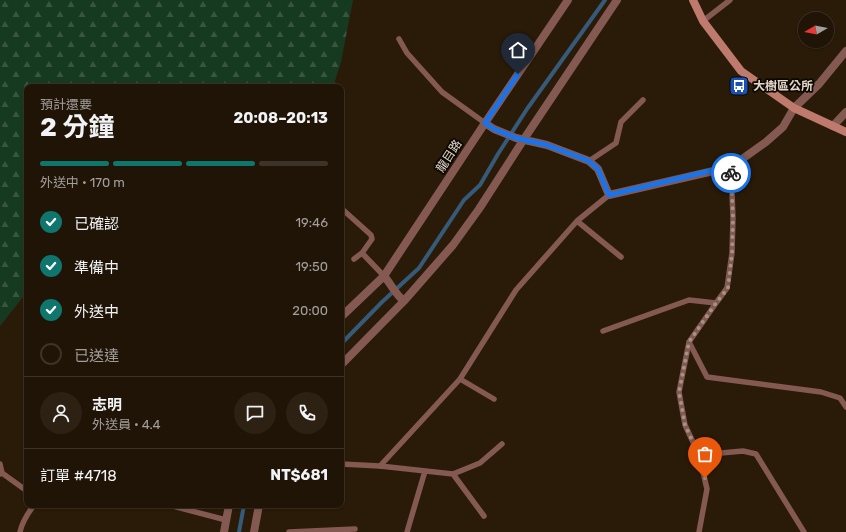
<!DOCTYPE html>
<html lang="zh-TW">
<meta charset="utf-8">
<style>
body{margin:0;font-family:Rubik,"Noto Sans TC",sans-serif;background:#2d2114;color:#f1f3f6;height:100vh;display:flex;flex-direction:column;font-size:15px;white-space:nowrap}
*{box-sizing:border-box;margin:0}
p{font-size:13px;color:#a29e9b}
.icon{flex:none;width:22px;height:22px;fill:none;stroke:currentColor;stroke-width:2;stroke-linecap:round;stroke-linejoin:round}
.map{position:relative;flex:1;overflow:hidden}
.details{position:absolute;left:24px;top:84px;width:320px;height:424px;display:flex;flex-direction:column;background:#201406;border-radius:8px;box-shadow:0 1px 3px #0004,0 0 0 1px #3d3328}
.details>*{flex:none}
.needle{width:26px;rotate:260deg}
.fabs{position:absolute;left:798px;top:12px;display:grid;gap:8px}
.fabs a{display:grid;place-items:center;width:36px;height:36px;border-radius:50%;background:#201406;box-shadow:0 1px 3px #0004,0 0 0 1px #3d3328;font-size:20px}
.pin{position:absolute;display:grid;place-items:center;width:34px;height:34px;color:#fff;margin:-41px -17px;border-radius:50% 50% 50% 0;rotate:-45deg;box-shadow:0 0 4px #0007}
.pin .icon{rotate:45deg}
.courier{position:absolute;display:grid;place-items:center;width:40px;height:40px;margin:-20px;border:3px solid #1a73e8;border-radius:50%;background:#fff;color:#222;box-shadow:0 1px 5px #0007}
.head em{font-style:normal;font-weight:700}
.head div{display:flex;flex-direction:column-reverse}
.head{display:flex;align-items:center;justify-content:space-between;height:68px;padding:0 16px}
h1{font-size:26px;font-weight:700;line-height:30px}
.bar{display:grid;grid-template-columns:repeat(4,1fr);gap:6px 4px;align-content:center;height:48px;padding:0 16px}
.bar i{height:5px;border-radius:3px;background:#3d3328}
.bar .on{background:#0f766e}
.bar p{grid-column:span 4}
.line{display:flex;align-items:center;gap:10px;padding:0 16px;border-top:1px solid #3d3328}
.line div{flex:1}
.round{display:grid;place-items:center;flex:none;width:42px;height:42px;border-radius:21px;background:#2d2114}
ol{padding:0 16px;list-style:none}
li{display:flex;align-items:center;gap:12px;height:44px}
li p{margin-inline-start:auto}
li .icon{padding:4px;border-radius:50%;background:#0f766e;color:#fff;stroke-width:4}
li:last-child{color:#a29e9b}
li i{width:22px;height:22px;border:2px solid #3d3328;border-radius:50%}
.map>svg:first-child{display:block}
</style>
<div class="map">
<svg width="846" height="532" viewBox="0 0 846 532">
<defs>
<pattern id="forest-firs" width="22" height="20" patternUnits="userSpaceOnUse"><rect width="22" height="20" fill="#163a20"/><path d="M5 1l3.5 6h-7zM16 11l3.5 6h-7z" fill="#38563f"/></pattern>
</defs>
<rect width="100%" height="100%" fill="#2a1a08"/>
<path fill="url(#forest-firs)" d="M0,0h353l-12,62 -8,25h-306v205l-27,34z"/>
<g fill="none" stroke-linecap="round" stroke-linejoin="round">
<path stroke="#355a7a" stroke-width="4" d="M341,344l41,-42 37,-34 45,-68 16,-15 18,-31 29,-45 78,-109
M239,532l5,-27"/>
<path stroke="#835951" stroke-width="5.5" d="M703,21l27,-21
M399,39l8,14 35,39 43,31
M589,161l27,-18 5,-21 22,-22
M341,208l30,27 1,4 -10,14 -8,6
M577,221l44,36
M362,253l22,23
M603,331l86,-31 27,3
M689,342l18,35 114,15 19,6 6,9
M460,379l34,20
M699,455l44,-4 13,3 48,78
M0,464l2,9 -2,1
M341,464l39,2 73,8 27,-11 22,-19
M380,466l80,-87 56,-89 61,-69 32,-26
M2,473l25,18
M453,474l31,42
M169,505l57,15
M20,532c2,-10 8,-19 14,-27
M289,532l66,-3
M407,532l18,-61
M699,532l8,-43 -8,-34 -14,-30 -6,-33 10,-50 27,-39 11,-15 5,-35 1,-35 -2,-51"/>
<path stroke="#835951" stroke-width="8" d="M485,123l9,6 22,9 31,7 42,16 9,8 11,26 122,-28 35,-25 17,-15 11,-19 25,-24 27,-33
M833,126l13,-14
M384,276c7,8 12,19 20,25
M341,317l43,-41 101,-153 83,-123
M341,365l63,-64 49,-56 26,-36 45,-70 93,-139
M224,532l5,-27
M254,532l5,-27"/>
<path stroke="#bd7a6d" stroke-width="8" d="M693,0l10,21 38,50 53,37 52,24"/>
</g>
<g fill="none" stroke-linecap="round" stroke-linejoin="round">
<path stroke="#a19486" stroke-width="4" stroke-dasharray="0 7.2" d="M705,478l-6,-23 -14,-30 -6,-33 10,-50 27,-39 12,-15 4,-35 1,-35 -2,-45"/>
<path stroke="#1a73e8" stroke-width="5" d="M518,74l-33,49 9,6 22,9 31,7 42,16 9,8 11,26 122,-29v7"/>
</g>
<defs>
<symbol id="bus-square" viewBox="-11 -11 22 22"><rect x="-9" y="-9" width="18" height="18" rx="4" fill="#1a4fb4" stroke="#0d0702"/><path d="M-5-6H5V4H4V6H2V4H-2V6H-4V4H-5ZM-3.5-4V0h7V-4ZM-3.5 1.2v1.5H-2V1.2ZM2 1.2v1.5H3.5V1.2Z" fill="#fff"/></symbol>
</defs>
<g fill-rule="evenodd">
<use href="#bus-square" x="728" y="75" width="22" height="22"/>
</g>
<g text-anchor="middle" stroke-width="3.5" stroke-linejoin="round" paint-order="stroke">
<g font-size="12" font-weight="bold" fill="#e1d5ca" stroke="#0d0702" text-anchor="start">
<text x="753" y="90">大樹區公所</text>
</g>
<g font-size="12" fill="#e1d5ca" stroke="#0d0702">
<text transform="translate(449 156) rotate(-57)" y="4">龍目路</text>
</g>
</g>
</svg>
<div class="fabs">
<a><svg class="needle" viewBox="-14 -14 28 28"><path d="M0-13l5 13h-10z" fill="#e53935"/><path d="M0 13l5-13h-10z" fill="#a29e9b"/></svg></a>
</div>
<div class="pin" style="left:705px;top:478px;background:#ea580c"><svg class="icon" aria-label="bag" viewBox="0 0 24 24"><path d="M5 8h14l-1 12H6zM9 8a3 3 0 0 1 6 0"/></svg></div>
<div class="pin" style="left:518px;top:74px;background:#1f2937"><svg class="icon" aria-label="home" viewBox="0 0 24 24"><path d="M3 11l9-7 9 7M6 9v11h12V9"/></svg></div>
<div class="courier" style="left:731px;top:173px"><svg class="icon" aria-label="bike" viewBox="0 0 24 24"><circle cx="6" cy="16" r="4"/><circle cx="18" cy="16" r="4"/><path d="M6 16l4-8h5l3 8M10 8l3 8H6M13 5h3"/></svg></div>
<section class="details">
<div class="head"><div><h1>2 分鐘</h1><p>預計還要</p></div><em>20:08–20:13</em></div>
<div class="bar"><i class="on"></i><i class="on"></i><i class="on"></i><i></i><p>外送中 · 170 m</p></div>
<ol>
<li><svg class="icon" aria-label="check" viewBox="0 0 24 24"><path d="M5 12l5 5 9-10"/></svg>已確認<p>19:46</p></li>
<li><svg class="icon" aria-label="check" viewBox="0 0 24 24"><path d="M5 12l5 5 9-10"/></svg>準備中<p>19:50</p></li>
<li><svg class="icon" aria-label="check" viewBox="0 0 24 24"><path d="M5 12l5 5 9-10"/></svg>外送中<p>20:00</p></li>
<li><i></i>已送達</li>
</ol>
<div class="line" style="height:72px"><a class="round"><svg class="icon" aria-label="person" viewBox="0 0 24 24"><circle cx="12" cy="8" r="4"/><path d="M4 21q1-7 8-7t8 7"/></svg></a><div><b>志明</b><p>外送員 · 4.4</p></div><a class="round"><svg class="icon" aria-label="chat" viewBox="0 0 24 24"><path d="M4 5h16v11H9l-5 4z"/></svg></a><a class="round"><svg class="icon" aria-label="phone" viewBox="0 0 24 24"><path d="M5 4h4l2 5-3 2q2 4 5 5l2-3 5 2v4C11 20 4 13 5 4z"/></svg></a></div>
<div class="line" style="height:52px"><div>訂單 #4718</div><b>NT$681</b></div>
</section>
</div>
